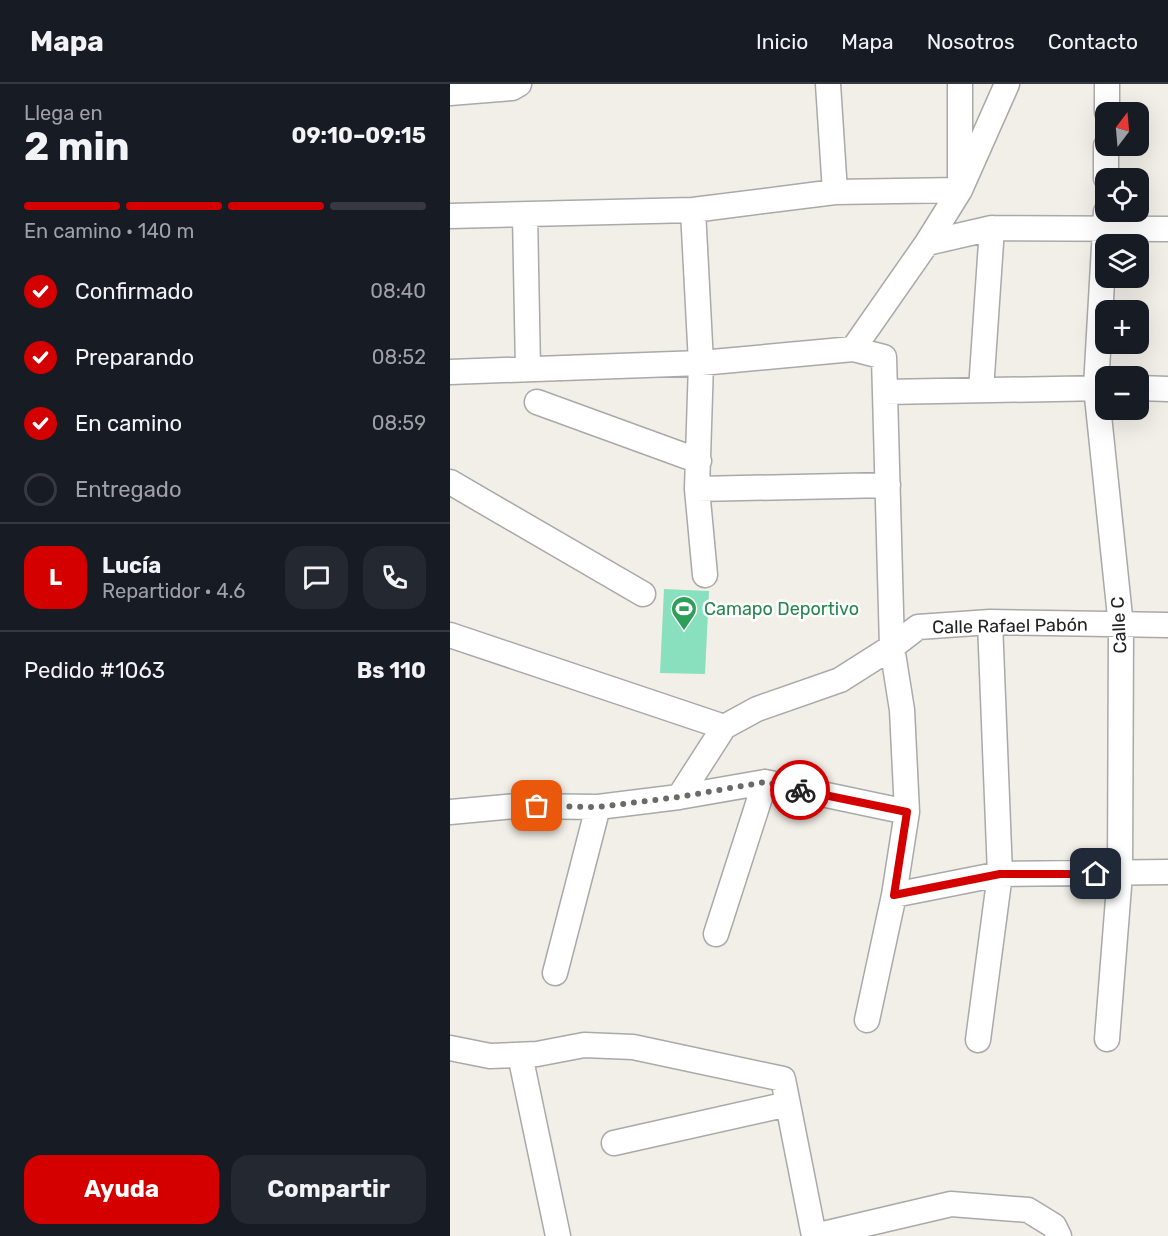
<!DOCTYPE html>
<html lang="es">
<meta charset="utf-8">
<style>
body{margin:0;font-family:Rubik,sans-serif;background:#242831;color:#f1f3f6;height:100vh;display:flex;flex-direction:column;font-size:22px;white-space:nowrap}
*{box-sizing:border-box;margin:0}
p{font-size:20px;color:#9ea1a6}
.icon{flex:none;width:33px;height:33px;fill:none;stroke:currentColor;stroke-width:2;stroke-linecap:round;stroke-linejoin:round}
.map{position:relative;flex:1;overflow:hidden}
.panel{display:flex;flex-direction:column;background:#171b24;width:450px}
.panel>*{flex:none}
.needle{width:39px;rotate:16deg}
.fabs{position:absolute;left:645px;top:18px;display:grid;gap:12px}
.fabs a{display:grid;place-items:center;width:54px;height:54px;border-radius:12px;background:#171b24;box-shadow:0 6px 24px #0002;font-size:30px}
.pin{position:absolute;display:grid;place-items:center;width:51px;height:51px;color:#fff;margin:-26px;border-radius:12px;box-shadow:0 3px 9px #0006}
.courier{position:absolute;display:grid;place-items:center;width:60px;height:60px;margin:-30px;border:4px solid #d40000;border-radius:50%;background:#fff;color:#222;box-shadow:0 2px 8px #0007}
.summary em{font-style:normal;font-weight:700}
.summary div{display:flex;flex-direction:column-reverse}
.summary{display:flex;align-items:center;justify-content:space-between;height:102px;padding:0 24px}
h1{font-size:39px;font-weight:700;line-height:45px}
.bar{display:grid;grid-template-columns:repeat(4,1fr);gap:9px 6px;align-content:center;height:72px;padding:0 24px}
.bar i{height:8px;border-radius:4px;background:#363941}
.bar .selected{background:#d40000}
.bar p{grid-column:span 4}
.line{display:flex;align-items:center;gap:15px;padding:0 24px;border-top:2px solid #363941}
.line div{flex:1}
.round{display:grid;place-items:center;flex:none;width:63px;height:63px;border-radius:18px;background:#242831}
ol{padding:0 24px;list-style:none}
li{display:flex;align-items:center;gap:18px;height:66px}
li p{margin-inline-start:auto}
li .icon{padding:6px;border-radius:50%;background:#d40000;color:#fff;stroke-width:4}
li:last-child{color:#9ea1a6}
li i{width:33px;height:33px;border:3px solid #363941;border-radius:50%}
.button{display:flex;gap:12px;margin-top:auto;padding:12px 24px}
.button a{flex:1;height:69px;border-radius:18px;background:#d40000;color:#fff;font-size:24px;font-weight:700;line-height:69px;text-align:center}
.button a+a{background:#242831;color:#f1f3f6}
header{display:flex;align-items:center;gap:36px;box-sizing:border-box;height:84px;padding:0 30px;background:#171b24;border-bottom:2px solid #363941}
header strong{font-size:28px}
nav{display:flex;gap:33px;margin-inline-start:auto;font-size:21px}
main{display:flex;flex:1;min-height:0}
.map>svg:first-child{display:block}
</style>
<header>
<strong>Mapa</strong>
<nav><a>Inicio</a><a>Mapa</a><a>Nosotros</a><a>Contacto</a></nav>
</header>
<main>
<section class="panel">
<div class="summary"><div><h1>2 min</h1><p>Llega en</p></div><em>09:10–09:15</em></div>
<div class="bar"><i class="selected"></i><i class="selected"></i><i class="selected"></i><i></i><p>En camino · 140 m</p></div>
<ol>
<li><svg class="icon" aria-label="check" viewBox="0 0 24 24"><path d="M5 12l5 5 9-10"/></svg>Confirmado<p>08:40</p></li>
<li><svg class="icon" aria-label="check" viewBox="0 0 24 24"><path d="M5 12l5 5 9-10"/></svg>Preparando<p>08:52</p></li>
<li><svg class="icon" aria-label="check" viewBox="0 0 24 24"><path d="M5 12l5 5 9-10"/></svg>En camino<p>08:59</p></li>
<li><i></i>Entregado</li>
</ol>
<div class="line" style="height:108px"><b class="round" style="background:#d40000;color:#fff">L</b><div><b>Lucía</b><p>Repartidor · 4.6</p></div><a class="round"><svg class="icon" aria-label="chat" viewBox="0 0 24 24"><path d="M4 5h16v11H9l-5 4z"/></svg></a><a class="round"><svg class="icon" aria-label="phone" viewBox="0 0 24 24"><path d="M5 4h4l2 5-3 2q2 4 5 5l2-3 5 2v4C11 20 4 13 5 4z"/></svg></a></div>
<div class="line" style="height:78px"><div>Pedido #1063</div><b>Bs 110</b></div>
<div class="button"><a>Ayuda</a><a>Compartir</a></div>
</section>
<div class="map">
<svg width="718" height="1152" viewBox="0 0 718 1152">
<rect width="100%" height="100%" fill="#f2efe9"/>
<path fill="#88e0be" d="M214,505l45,2 -4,83 -45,-1z"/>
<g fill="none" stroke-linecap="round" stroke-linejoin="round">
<defs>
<path id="minor" d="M0,9l62,-5 7,-4
M657,28v-28
M656,94v-32
M385,108l125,-2v-106
M243,126l8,153 -4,126 8,86
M656,128l-10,175 25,239 -1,248 -13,165
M75,131l3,154
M0,132l243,-6 142,-18 -7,-108
M477,159l65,-15 176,1
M403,265l31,8 8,290 10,63 5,102
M0,288l251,-9 152,-14 74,-106 33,-53 47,-106
M688,304l30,1
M531,306l11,-162
M435,308l221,-4
M87,318l162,59
M0,398l193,112
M247,405l191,-4
M0,551l274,92
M229,713l86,-15 142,30 -13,83 -27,125
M0,728l66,-6 82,1 81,-10 45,-70 33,-18 83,-29 52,-33 26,-20 72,-5 178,3
M444,811l106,-21 168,-2
M266,850l49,-152
M105,889l43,-166
M528,956l22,-166 -10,-252
M0,964l40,8 47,-2 47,-9 49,2 150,32 31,157
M70,971l38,181
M164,1059l174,-39
M365,1152l136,-32 77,6 26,16 5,10"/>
</defs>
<use href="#minor" stroke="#a9a9a9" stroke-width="27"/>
<use href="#minor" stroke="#fff" stroke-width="24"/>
</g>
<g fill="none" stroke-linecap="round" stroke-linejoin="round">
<path stroke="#6b6a68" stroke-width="6" stroke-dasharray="0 10.8" d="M87,722l61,1 81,-10 86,-15 35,8"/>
<path stroke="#d40000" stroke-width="8" d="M350,706l107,22 -13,83 106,-21h96"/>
</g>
<defs>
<symbol id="stadium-pin" viewBox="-11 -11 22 30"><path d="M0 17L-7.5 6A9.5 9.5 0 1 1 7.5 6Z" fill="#2e9e5b" stroke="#fff"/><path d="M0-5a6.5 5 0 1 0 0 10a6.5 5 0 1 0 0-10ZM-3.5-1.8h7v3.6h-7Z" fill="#fff"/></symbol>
</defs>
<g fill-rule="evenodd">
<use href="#stadium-pin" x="219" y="510" width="30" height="40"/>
</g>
<g text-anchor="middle" stroke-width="5" stroke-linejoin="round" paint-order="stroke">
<g font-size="18" fill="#27864d" stroke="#fff" text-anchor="start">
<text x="254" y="531">Camapo Deportivo</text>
</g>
<g font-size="18" fill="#222" stroke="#fff">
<text transform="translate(669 541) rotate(-93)" y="6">Calle C</text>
<text transform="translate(560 542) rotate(-1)" y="6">Calle Rafael Pabón</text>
</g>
</g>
</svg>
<div class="fabs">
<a><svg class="needle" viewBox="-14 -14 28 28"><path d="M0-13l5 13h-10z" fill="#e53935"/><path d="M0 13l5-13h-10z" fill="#9ea1a6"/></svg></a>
<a><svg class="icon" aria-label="locate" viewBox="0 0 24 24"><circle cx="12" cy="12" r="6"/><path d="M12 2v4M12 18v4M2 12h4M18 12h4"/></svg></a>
<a><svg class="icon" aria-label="layers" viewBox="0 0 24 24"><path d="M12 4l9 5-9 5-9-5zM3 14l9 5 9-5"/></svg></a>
<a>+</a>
<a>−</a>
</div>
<div class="pin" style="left:87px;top:722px;background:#ea580c"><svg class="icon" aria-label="bag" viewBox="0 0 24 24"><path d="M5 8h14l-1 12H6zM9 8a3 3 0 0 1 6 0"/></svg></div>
<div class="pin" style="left:646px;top:790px;background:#1f2937"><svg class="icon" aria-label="home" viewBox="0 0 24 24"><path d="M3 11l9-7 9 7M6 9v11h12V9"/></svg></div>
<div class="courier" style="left:350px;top:706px"><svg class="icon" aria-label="bike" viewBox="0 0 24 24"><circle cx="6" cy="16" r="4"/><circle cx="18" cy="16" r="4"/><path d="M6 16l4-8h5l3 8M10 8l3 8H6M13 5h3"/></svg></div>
</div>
</main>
